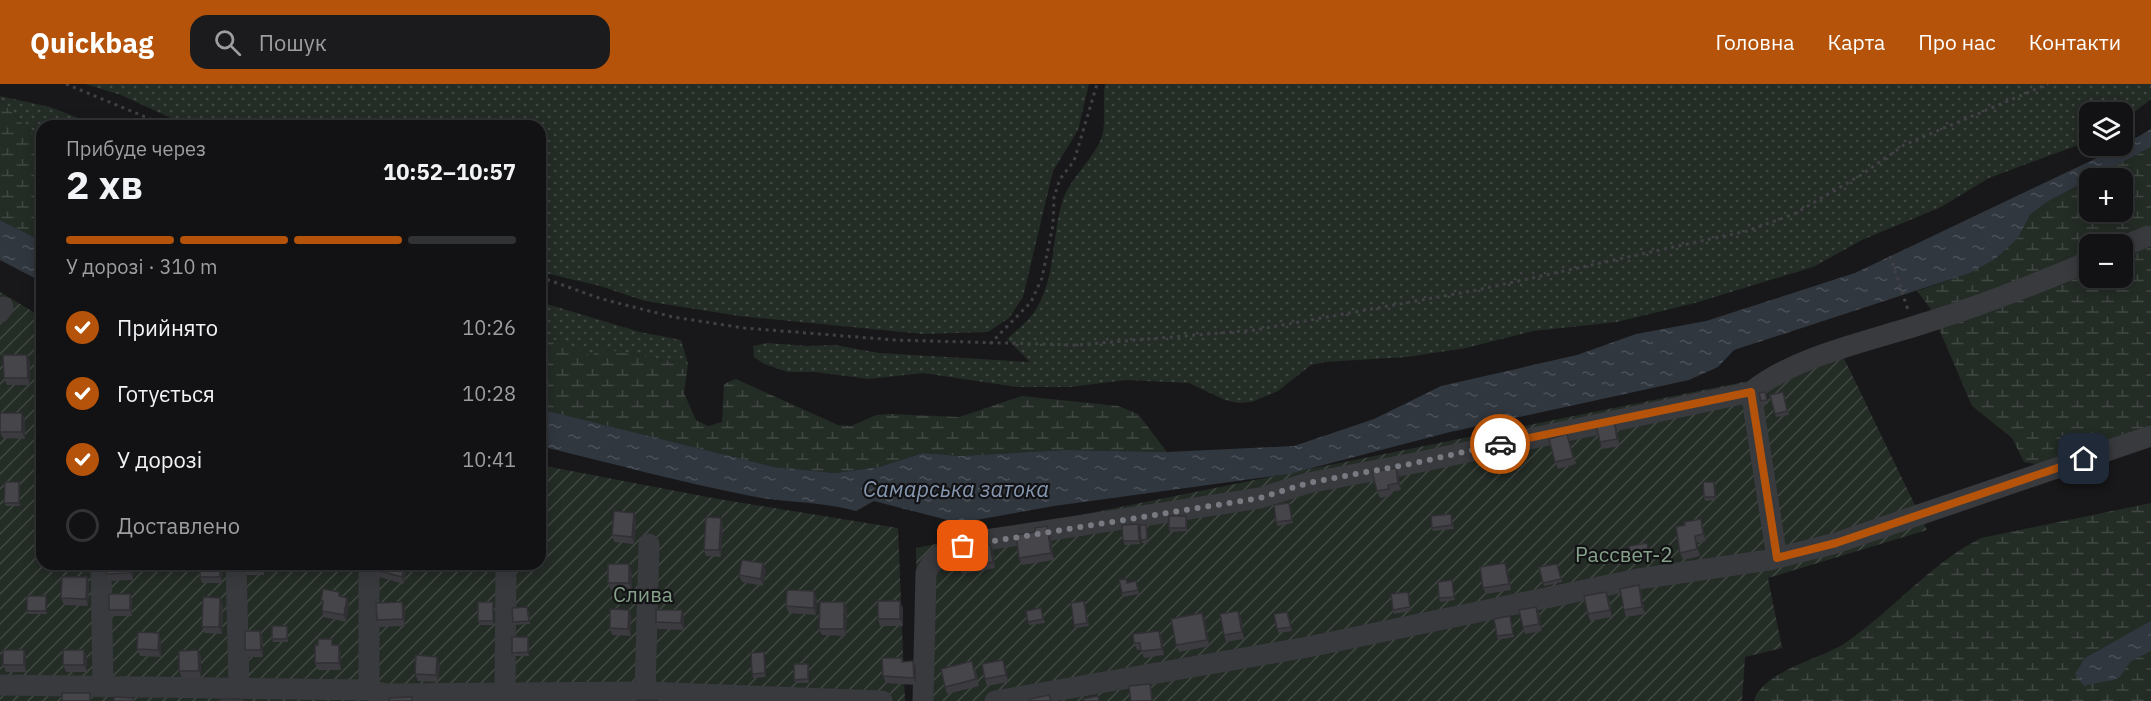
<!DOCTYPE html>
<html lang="uk">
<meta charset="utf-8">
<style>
body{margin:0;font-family:"IBM Plex Sans",sans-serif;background:#1b1b1d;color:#f1f3f6;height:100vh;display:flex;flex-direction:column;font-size:22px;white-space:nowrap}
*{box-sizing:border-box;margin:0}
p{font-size:20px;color:#9c9ea0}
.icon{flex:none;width:33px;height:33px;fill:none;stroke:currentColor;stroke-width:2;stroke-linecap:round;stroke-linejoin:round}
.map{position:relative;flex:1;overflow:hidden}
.side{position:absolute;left:36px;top:36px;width:510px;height:450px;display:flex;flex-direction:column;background:#121214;border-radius:18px;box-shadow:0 3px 15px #0003,0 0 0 2px #313234}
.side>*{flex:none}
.buttons{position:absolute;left:2079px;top:18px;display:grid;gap:12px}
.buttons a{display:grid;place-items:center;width:54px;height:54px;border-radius:12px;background:#121214;box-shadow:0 3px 15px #0003,0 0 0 2px #313234;font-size:30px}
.pin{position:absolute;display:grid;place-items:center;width:51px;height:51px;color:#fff;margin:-26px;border-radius:12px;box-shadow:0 3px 9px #0006}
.courier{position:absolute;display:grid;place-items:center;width:60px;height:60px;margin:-30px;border:4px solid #b45309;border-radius:50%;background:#fff;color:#222;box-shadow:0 2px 8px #0007}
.summary em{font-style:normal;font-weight:800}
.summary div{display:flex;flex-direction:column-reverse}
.summary{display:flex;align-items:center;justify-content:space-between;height:102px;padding:0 30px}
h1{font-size:39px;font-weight:800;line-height:45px}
.bar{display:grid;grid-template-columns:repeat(4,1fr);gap:9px 6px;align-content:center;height:72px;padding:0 30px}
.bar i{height:8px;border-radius:4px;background:#313234}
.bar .on{background:#b45309}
.bar p{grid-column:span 4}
ol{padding:0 30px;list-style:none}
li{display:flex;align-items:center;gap:18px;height:66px}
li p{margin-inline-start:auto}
li .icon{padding:6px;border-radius:50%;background:#b45309;color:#fff;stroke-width:4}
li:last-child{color:#9c9ea0}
li i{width:33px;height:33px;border:3px solid #313234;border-radius:50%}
header{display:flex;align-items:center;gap:36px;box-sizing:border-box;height:84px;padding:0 30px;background:#b45309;color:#fff}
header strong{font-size:28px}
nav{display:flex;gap:33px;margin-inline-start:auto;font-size:21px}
.search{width:420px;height:54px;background:#1b1b1d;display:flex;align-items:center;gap:15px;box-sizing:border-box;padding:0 21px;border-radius:18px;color:#9c9ea0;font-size:22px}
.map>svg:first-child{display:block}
</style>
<header>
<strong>Quickbag</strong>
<div class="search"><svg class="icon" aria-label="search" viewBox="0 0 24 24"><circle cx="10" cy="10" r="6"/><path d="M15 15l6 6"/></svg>Пошук</div>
<nav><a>Головна</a><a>Карта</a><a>Про нас</a><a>Контакти</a></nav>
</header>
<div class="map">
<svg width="2151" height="617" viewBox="0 0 2151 617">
<defs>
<pattern id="grass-dots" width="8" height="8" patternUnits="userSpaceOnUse" patternTransform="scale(1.5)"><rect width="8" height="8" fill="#242c26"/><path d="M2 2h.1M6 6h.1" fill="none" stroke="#414843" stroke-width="1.8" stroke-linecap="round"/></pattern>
<pattern id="wetland-marsh" width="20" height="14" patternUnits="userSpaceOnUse" patternTransform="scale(1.5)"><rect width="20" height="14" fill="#242c26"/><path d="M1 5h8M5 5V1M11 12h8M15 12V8" fill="none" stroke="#414843"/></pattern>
<pattern id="garden-furrows" width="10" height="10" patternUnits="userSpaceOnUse" patternTransform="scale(1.5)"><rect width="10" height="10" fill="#242c26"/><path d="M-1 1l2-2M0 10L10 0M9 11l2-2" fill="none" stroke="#414843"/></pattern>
<pattern id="water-ripples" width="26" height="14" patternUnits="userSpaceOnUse" patternTransform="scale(1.5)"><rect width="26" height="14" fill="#31373f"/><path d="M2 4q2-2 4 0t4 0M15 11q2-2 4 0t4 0" fill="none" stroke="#4c5159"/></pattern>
</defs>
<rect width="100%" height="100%" fill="#18181a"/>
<path fill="url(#grass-dots)" d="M85,0h1004l-11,46 -25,41 -30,126 -14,21 -21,14 -65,2 -184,-18 -94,-15 -45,-15 -55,-13 -5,-3v-144h-352l-67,-31z
M1105,0h1046v15l-28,22 -1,-9h-32l-1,27 -8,5 -92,34 -48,29 -79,33 -49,27 -118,36 -78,19 -84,9 -67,17 -59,9 -82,5 -14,3 -33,26 -26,11 -14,1 -13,-3 -36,-17 -63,-3 -56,7h-53l-94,-14 -54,6 -54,-7h-27l-24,-8 -10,-7 -1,-11 14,-3 41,3 27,-1 44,8 151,9 -23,-23c10,-9 22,-18 29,-30 19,-30 16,-70 25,-103 7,-27 30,-43 40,-67 6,-15 1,-38 4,-55z
M0,12l50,11 49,19h-57v18l-42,-44z
M540,218l100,30 41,8 7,24 -82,-14 -10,9 -37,-19 -19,2z"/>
<path fill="url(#wetland-marsh)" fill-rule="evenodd" d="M0,16l42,44v97l-42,-21z
M2151,63v289l-103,30 -24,-4 -12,-24 -40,-32 -42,-98 -13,-17 53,-18 48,-35 12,-23 15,-12 44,-23 1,32h32v-34h-30zM2090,160h32v34h-32z
M559,256l36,18 -2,-8h13l82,14 -4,29 12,27 12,6 14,-4 2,-38 12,-5 102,46 13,1 25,-11 13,-1 70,3 63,-21 96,10 20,8 29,38 -102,-2 -105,6 -37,-3 -44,14 -44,6 -61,-6 -234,-58v-67z
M2151,419v198h-397c8,-29 65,-42 88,-56 49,-32 87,-81 139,-107z"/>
<path fill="url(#garden-furrows)" d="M0,208l42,25v247h498v-99l178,34 180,29 7,173h-905z
M1841,268l86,178 -159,48 14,70 -37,9 -3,44h-824l-2,-153 852,-171z"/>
<path fill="url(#water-ripples)" d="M2151,45v18l-106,56 -15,12 -12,23 -23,21 -25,14 -236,77 -16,17 -29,13 -239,52 -161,42 -235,32 -95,17 -85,-22 -18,10c-35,-10 -70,-8 -105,-15 -71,-14 -141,-33 -211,-50v-37l234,58 61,6 44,-6 44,-14 37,3 105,-6 102,2 127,-6 80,-27 67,-33 136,-31 59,-21 70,-13 149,-48 267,-127z
M0,136l42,21v41l-42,-22z
M2151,537v30l-20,10 -12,17 -35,8 -9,-12 10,-16z"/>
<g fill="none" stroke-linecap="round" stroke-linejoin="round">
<path stroke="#404045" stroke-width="3" stroke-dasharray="3 4.5" stroke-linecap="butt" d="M66,0l101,42
M1890,172l18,54
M540,193l62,22 71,18 71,11 151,12 182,5 178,-15 222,-40 270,-59 47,-17 67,-39 43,-30 144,-61
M990,260l41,-42 11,-24 11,-53 1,-28 6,-18 14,-18 23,-77"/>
<path stroke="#393a3e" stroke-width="21" d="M2122,163l26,-11
M0,228l3,-5
M1777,474l-26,-166c43,-36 123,-52 177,-70 55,-17 108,-38 162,-61
M101,480l2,123
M236,480l3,123
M0,601l369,5 17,4 259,-2 237,9
M369,606v-126
M505,607l1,-127
M645,608l4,-148
M923,617l3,-128c10,-23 31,-26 53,-32l281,-43 48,-15 107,-20 336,-71
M995,617l313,-54 330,-68 131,-19 67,-17 315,-107"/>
</g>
<path fill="#3c3b40" d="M30,277v24h-23l-3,-7z
M1765,308l3,12 -5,1 -4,-12z
M1784,311l5,20 -13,2 -1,-3z
M25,336v19l-22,-1 -3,-6z
M1616,343l4,19 -18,3 -2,-7z
M1567,350l9,30 -18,5 -3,-7z
M1396,384l2,7 3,15 -11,2 1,4 -11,2 -3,-7z
M19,398l1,4v20h-14l-2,-3z
M1715,401l1,15 -11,1 -1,-4z
M1290,422l3,17 -15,3 -2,-4z
M1451,430l3,15 -21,2 -1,-3z
M1186,432l1,3v12l-17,1 -1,-4z
M721,434l2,7 -2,32 -15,-1 -2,-6z
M636,436l-2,24 -20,-2 -2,-7z
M1047,442l3,7 4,27 -32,5 -3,-7 16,-26z
M1703,442l3,15 -9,2 3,13 -17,4 -3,-7z
M1139,444l1,16 -15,1 -2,-4z
M1147,444l1,15h-6l-1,-3z
M990,460l3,7 2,17 -33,6 -3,-7z
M1648,462l2,13 -18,3 -1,-3z
M133,480v16l-25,1 -2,-7z
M200,480h22v19h-20l-2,-6z
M264,480v11h-19l-1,-4z
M374,480h33l-3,20 -29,-8 -3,-7z
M494,480v8h-18l-2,-3z
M1558,483l4,15 -18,4 -1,-3z
M766,486l-3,16 -21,-4 -3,-7z
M1508,486l3,20 -25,4 -3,-6z
M632,487v19h-21l-3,-7z
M87,493l2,7 -1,22 -24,-1 -3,-7z
M1452,496l3,20 -15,2 -1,-4z
M1136,497l3,13 -16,3 -1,-4 5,-10z
M1639,501l2,7 4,22 -19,3 -2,-7z
M339,508l2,5 6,1 2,7 -3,17 -22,-5 -2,-6 1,-5 -2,-5z
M1606,508l3,7 3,18 -22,4 -2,-7z
M130,510l2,7v15h-20l-3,-6z
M1409,511l2,16 -17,3 -1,-4z
M817,514l-1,17 -27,-2 -3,-7z
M47,515v15h-19l-1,-3z
M844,518l3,7 -1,27 -24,-1 -3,-6z
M223,521l-1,29 -17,-1 -3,-6z
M1085,521l4,21 -13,2 -2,-3z
M494,522v19h-14l-2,-4z
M903,524v18h-23l-2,-7z
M1041,524l4,15 -16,2 -1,-3z
M405,525v17l-26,1 -2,-7z
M629,526l2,6v20l-19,-1 -2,-7z
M529,527l1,13 -16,1 -1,-3z
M1287,528l5,19 -13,2 -2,-4z
M1539,529l3,18 -17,3 -2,-7z
M1510,532l4,21 -16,3 -1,-4z
M684,533v13l-26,-1 -2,-7z
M1241,534l3,21 -18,3 -2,-7z
M1205,536l5,26 -31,6 -3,-7z
M288,545v13h-15l-1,-3z
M260,547l3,7v19h-15l-3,-7z
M1159,547l3,7 2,17 -20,3 -3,-8h-4l-3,-7z
M161,556v17l-21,-1 -3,-7z
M529,556v16h-15l-2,-3z
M335,561l6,7v18h-23l-3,-7z
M24,566l2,7v15h-20l-3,-7z
M198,566l3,7v21h-19l-3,-7z
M764,568l1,4 1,21 -13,1 -1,-4z
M87,573v15h-21l-3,-7z
M902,574l1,4 13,6v17l-30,-2 -3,-7z
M440,580l-2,18 -20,-1 -3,-7z
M808,580l1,3v16h-13l-2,-3z
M1006,583l2,15 -21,4 -2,-7z
M975,584l4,18 -32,8 -2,-7z"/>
<path fill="#313034" d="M27,271l3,6v24l-2,-7z
M22,329l3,7v19l-3,-7z
M1614,336l2,7 4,19 -3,-7z
M1396,384l2,7 3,15 -3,-7z
M19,398l1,4v20l-1,-3z
M542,411l2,6 -4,24v-20z
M634,429l2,7 -2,24 -2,-7z
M721,434l2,7 -2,32 -2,-7z
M1701,435l2,7 3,15 -3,-7z
M1047,442l3,7 4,27 -3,-7z
M1695,452l2,7 3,13 -3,-7z
M990,460l3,7 2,17 -2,-6z
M763,479l3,7 -3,16 -2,-7z
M1505,479l3,7 3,20 -2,-6z
M130,480h3v16l-2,-7z
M220,480h2v19l-2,-6z
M404,480h3l-3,20 -2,-7z
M629,480l3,7v19l-3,-7z
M87,493l2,7 -1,22 -2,-7z
M1639,501l2,7 4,22 -3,-7z
M814,507l3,7 -1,17 -2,-7z
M1606,508l3,7 3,18 -2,-7z
M130,510l2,7v15l-2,-6z
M46,512l1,3v15l-1,-3z
M220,514l3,7 -1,29 -3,-7z
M347,514l2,7 -3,17 -2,-7z
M900,517l3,7v18l-3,-7z
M402,518l3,7v17l-2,-7z
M493,518l1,4v19l-1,-4z
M844,518l3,7 -1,27 -2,-7z
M1536,523l3,6 3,18 -3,-7z
M629,526l2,6v20l-3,-7z
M682,526l2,7v13l-3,-7z
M1238,527l3,7 3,21 -2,-7z
M1202,529l3,7 5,26 -3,-6z
M260,547l3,7v19l-2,-7z
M1159,547l3,7 2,17 -2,-6z
M159,549l2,7v17l-3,-7z
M528,553l1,3v16l-1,-4z
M339,561l2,7v18l-2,-7z
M24,566l2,7v15l-2,-7z
M84,566l3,7v15l-3,-7z
M198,566l3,7v21l-2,-7z
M764,568l1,4 1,21 -1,-4z
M437,573l3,7 -2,18 -2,-7z
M1003,576l3,7 2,15 -2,-7z
M913,577l3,7v17l-2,-7z
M808,580l1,3v16l-1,-4z
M1150,600l2,7 1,10h-1z"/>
<path fill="#46454a" stroke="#313034" stroke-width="1.5" d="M3,271h24l1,23h-24z
M1765,308l2,8 -6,1 -2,-8z
M1783,308l4,19 -12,3 -5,-19z
M0,329h22v19h-22z
M1614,336l3,19 -17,3 -4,-18z
M1567,350l6,24 -18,4 -6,-23z
M1396,384l2,15 -10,2 1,4 -12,2 -5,-19z
M5,398h14v21h-15z
M1703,398h11l1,15h-11z
M1289,419l3,17 -16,2 -2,-17z
M614,427l20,2 -2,24 -20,-2z
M1451,430l1,11 -20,3 -1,-12z
M1169,432h17v12h-17z
M706,433l15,1 -2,32h-15z
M1701,435l2,15 -8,2 2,13 -17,4 -4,-26 9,-2 -1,-3z
M1138,440l1,17h-16l-1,-16z
M1140,441h6l1,14 -6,1z
M1047,442l4,27 -32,5 -3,-23 19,-3v-4z
M1647,459l2,13 -18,3 -2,-13z
M990,460l3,18 -34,5 -2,-18z
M742,476l21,3 -2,16 -22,-4z
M1505,479l4,21 -26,4 -3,-21z
M106,480h24l1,9 -25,1z
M200,480h20v13h-20z
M244,480h18l1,7h-19z
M374,480h30l-2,13 -30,-8z
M474,480h19v4l-19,1z
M608,480h21v19h-21z
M1557,480l4,15 -18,4 -4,-16z
M62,493h25l-1,22 -25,-1z
M1126,495l1,4 9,-2 2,9 -16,3 -3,-13z
M1452,496l2,17 -15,1 -1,-16z
M1639,501l3,22 -18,3 -4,-21z
M323,505l16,3v4l8,2 -3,17 -22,-4 1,-10h-2z
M787,506l27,1v17l-28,-2z
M1408,508l2,15 -17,3 -2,-16z
M1606,508l4,18 -22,4 -4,-18z
M109,510h21v16h-21z
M27,512h19v15h-19z
M203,513l17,1 -1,29h-17z
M878,517h22v18h-22z
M1084,517l3,22 -13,2 -3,-22z
M402,518l1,17 -26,1 -1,-17z
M478,518h15v19h-15z
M820,518h24v27h-25z
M527,523l2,14 -16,1 -1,-14z
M1536,523l3,17 -16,3 -4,-17z
M1041,524l2,11 -15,3 -2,-11z
M610,525l19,1 -1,19 -18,-1z
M656,526h26l-1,13 -25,-1z
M1238,527l4,21 -18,3 -4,-21z
M1287,528l4,15 -14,2 -3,-15z
M1202,529l5,27 -31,5 -5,-26z
M1510,532l3,18 -16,2 -3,-17z
M272,542h15v13h-15z
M245,547h15l1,19h-16z
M1159,547l3,18 -21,2 -1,-8h-6l-1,-9z
M138,548l21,1 -1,17 -21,-1z
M512,553h16v15l-16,1z
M318,555h14v6h7v18h-24v-18h3z
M3,566h21v15h-21z
M63,566h21v15h-21z
M198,566l1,21h-20v-20z
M764,568l1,21 -13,1 -1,-21z
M416,571l21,2 -1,18 -21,-1z
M882,574h20v4l11,-1 1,17 -31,-2z
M1003,576l3,15 -21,4 -3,-15z
M972,577l4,18 -31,8 -4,-18z
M794,580h14v15l-14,1z
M1150,600l2,17h-21l-2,-15z
M62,609h28v8h-28z
M1049,611l2,6h-21v-2z
M1098,612l1,5h-15l-1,-2z
M114,613l19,1v3h-19z
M412,613v4h-23v-3z
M220,615h23v2h-23z
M637,616h20v1h-20z"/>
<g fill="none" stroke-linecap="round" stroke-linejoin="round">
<path stroke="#787a81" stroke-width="6" stroke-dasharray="0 10.8" d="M963,462l297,-48 48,-15 107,-20 85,-19"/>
<path stroke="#b45309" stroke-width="8" d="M1500,360l251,-52 26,166 59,-15 248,-84"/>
</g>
<g text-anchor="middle" stroke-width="4.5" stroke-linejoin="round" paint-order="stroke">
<g font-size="21" fill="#85a18a" stroke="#131315">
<text x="1624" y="478">Рассвет-2</text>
<text x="643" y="518">Слива</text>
</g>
<g font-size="22" font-style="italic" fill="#8697b0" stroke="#131315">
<text x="956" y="413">Самарська затока</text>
</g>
</g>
</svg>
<div class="buttons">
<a><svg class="icon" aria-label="layers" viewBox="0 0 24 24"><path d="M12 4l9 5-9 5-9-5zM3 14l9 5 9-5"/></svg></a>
<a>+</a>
<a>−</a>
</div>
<div class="pin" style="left:963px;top:462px;background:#ea580c"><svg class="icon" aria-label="bag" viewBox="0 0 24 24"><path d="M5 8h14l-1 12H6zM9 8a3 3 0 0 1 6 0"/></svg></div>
<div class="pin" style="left:2084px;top:375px;background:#1f2937"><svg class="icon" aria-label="home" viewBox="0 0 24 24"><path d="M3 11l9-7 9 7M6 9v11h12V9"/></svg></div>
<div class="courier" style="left:1500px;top:360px"><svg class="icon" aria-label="car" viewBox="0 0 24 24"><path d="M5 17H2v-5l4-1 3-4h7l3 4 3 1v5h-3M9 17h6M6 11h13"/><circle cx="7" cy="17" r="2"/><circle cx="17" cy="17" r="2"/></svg></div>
<section class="side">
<div class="summary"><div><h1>2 хв</h1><p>Прибуде через</p></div><em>10:52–10:57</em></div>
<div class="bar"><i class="on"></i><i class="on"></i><i class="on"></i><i></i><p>У дорозі · 310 m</p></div>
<ol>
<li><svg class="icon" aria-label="check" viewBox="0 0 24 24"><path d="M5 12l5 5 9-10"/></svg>Прийнято<p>10:26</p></li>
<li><svg class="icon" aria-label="check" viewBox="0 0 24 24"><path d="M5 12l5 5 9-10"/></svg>Готується<p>10:28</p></li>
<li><svg class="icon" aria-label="check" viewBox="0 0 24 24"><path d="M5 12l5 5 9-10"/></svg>У дорозі<p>10:41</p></li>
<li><i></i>Доставлено</li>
</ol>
</section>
</div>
